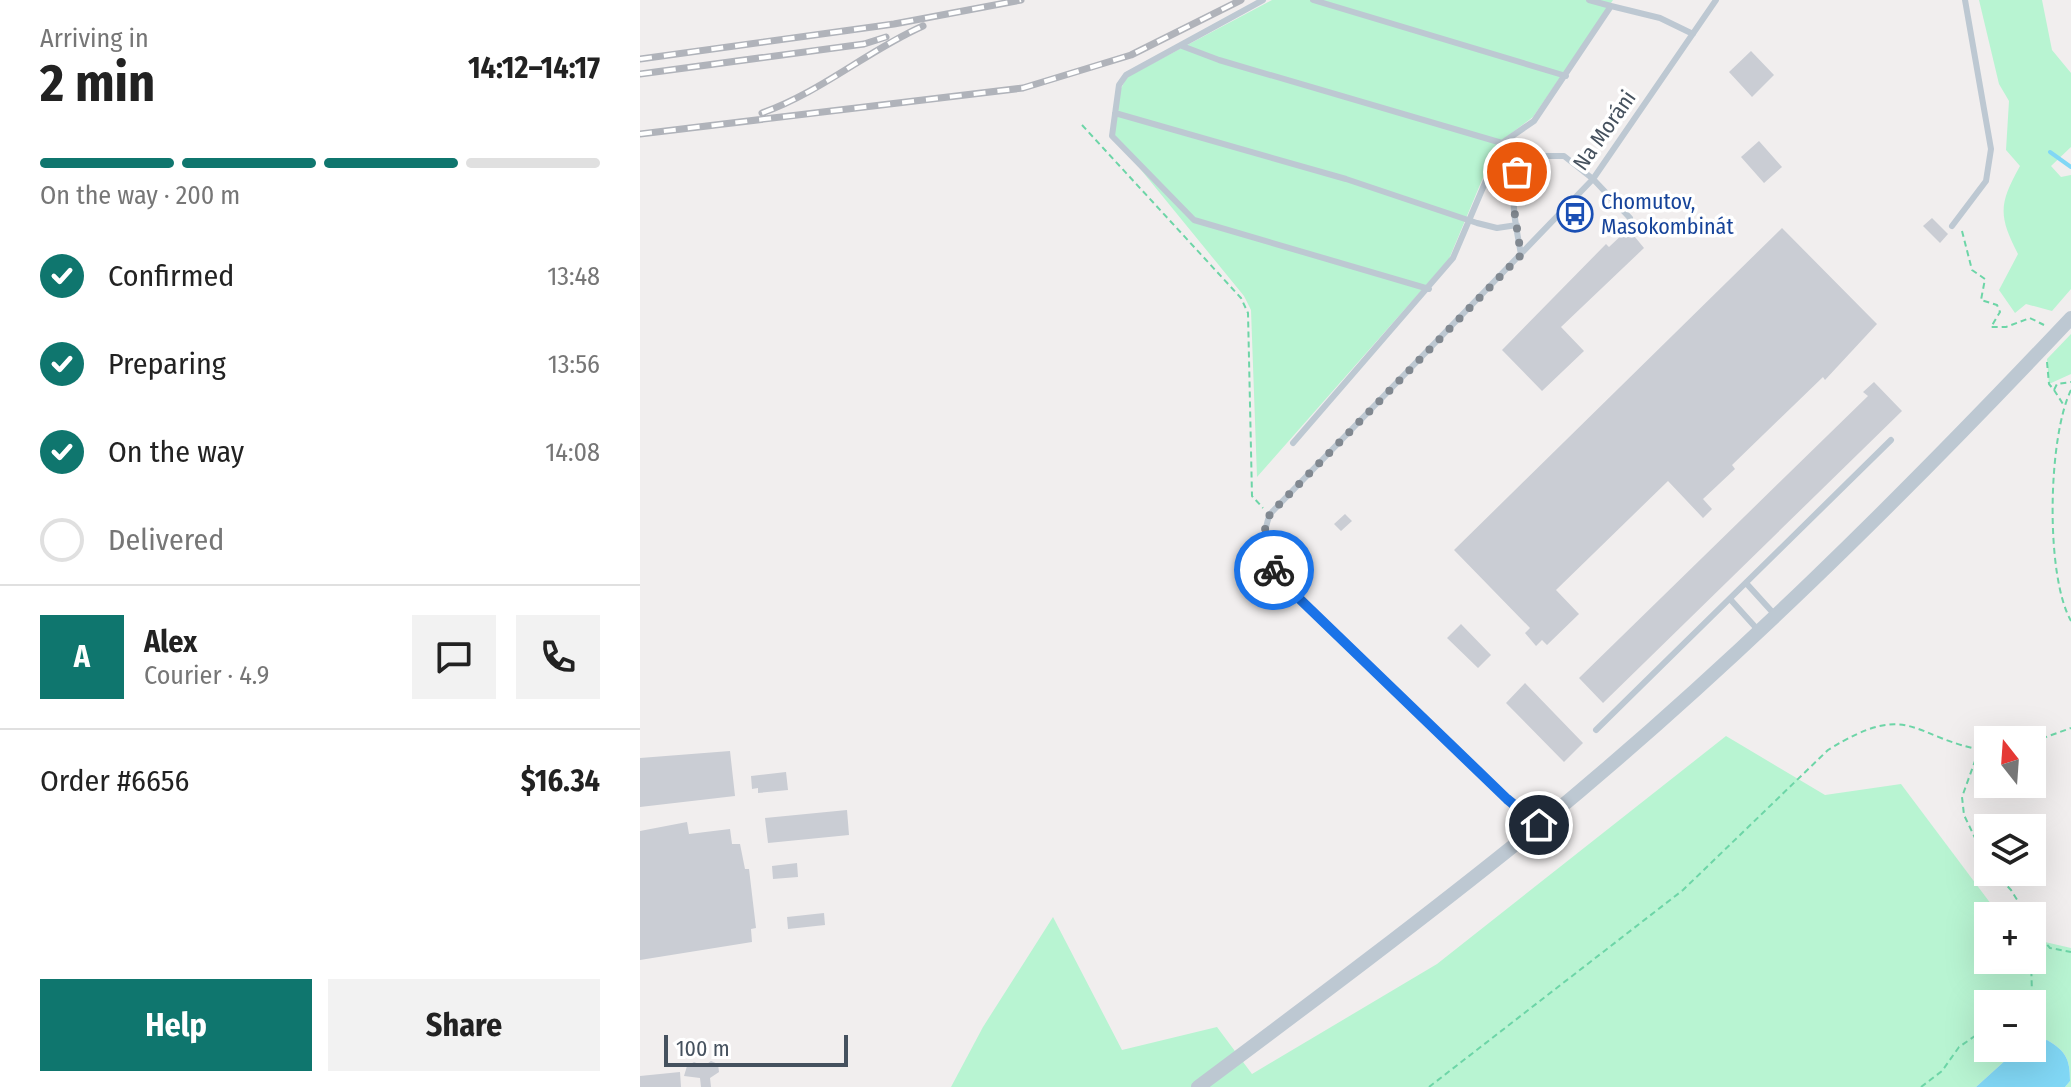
<!DOCTYPE html>
<meta charset="utf-8">
<style>
body{margin:0;font-family:"Fira Sans Condensed",sans-serif;background:#f2f2f2;color:#222;height:100vh;display:flex;flex-direction:column;font-size:30px;white-space:nowrap}
*{box-sizing:border-box;margin:0}
p{font-size:26px;color:#767676}
.icon{flex:none;width:44px;height:44px;fill:none;stroke:currentColor;stroke-width:2;stroke-linecap:round;stroke-linejoin:round}
.map{position:relative;flex:1;overflow:hidden}
.sheet{display:flex;flex-direction:column;background:#fff;width:640px}
.sheet>*{flex:none}
.needle{width:52px;rotate:343deg}
.tools{position:absolute;left:1334px;top:726px;display:grid;gap:16px}
.tools a{display:grid;place-items:center;width:72px;height:72px;border-radius:0px;background:#fff;box-shadow:0 8px 32px #0002;font-size:40px}
.scale{position:absolute;left:24px;bottom:20px;width:184px;box-sizing:border-box;padding-left:8px;border:4px solid #45515e;border-top:0;font-size:22px;line-height:28px;white-space:nowrap;color:#45515e;-webkit-text-stroke:6px #fff;paint-order:stroke}
.pin{position:absolute;display:grid;place-items:center;width:68px;height:68px;color:#fff;margin:-34px;border:4px solid #fff;border-radius:50%;box-shadow:0 2px 8px #0007}
.courier{position:absolute;display:grid;place-items:center;width:80px;height:80px;margin:-40px;border:6px solid #1a73e8;border-radius:50%;background:#fff;color:#222;box-shadow:0 2px 10px #0007}
.overview em{font-style:normal;font-weight:700}
.overview div{display:flex;flex-direction:column-reverse}
.overview{display:flex;align-items:center;justify-content:space-between;height:136px;padding:0 40px}
h1{font-size:52px;font-weight:700;line-height:60px}
.bar{display:grid;grid-template-columns:repeat(4,1fr);gap:12px 8px;align-content:center;height:96px;padding:0 40px}
.bar i{height:10px;border-radius:6px;background:#e0e0e0}
.bar .current{background:#0f766e}
.bar p{grid-column:span 4}
.line{display:flex;align-items:center;gap:20px;padding:0 40px;border-top:2px solid #e0e0e0}
.line div{flex:1}
.round{display:grid;place-items:center;flex:none;width:84px;height:84px;border-radius:0px;background:#f2f2f2}
ol{padding:0 40px;list-style:none}
li{display:flex;align-items:center;gap:24px;height:88px}
li p{margin-inline-start:auto}
li .icon{padding:8px;border-radius:50%;background:#0f766e;color:#fff;stroke-width:4}
li:last-child{color:#767676}
li i{width:44px;height:44px;border:4px solid #e0e0e0;border-radius:50%}
.button{display:flex;gap:16px;margin-top:auto;padding:16px 40px}
.button a{flex:1;height:92px;border-radius:0px;background:#0f766e;color:#fff;font-size:32px;font-weight:700;line-height:92px;text-align:center}
.button a+a{background:#f2f2f2;color:#222}
main{display:flex;flex:1;min-height:0}
.map>svg:first-child{display:block}
</style>
<main>
<section class="sheet">
<div class="overview"><div><h1>2 min</h1><p>Arriving in</p></div><em>14:12–14:17</em></div>
<div class="bar"><i class="current"></i><i class="current"></i><i class="current"></i><i></i><p>On the way · 200 m</p></div>
<ol>
<li><svg class="icon" aria-label="check" viewBox="0 0 24 24"><path d="M5 12l5 5 9-10"/></svg>Confirmed<p>13:48</p></li>
<li><svg class="icon" aria-label="check" viewBox="0 0 24 24"><path d="M5 12l5 5 9-10"/></svg>Preparing<p>13:56</p></li>
<li><svg class="icon" aria-label="check" viewBox="0 0 24 24"><path d="M5 12l5 5 9-10"/></svg>On the way<p>14:08</p></li>
<li><i></i>Delivered</li>
</ol>
<div class="line" style="height:144px"><b class="round" style="background:#0f766e;color:#fff">A</b><div><b>Alex</b><p>Courier · 4.9</p></div><a class="round"><svg class="icon" aria-label="chat" viewBox="0 0 24 24"><path d="M4 5h16v11H9l-5 4z"/></svg></a><a class="round"><svg class="icon" aria-label="phone" viewBox="0 0 24 24"><path d="M5 4h4l2 5-3 2q2 4 5 5l2-3 5 2v4C11 20 4 13 5 4z"/></svg></a></div>
<div class="line" style="height:104px"><div>Order #6656</div><b>$16.34</b></div>
<div class="button"><a>Help</a><a>Share</a></div>
</section>
<div class="map">
<svg width="1431" height="1087" viewBox="0 0 1431 1087">
<rect width="100%" height="100%" fill="#f1eeee"/>
<path fill="#b8f4d2" d="M632,0h341l-80,117 -36,27 -48,115 -192,218 -6,-167 -7,-14 -129,-158 -1,-36 13,-25z
M1339,0h63l10,50 19,23v74l-20,19 10,11 10,-2v114l-19,22 -26,-7 -11,9 -16,-23 19,-36c-20,-39 -19,-50 2,-88l-14,-16 3,-49 -10,-17z
M1431,334v40l-22,10 -2,-25z
M1086,736l99,59 76,-11 99,132h-12v44h44v-21l39,9v139h-6l5,-6c0,-22 -4,-30 -23,-41l-15,3v-39h-44v44h31l-43,39h-1025l32,-60 70,-110 69,133 95,-23 35,47 185,-110z"/>
<path fill="#81d7f5" d="M1407,1040c19,11 23,19 23,41l-5,6h-89l43,-39h13v-5z"/>
<g fill="none" stroke-linecap="round" stroke-linejoin="round">
<path stroke="#81d7f5" stroke-width="4" d="M1410,152l21,15"/>
</g>
<path fill="#cacdd4" d="M1111,51l23,24 -22,22 -23,-25z
M1119,141l23,26 -18,16 -23,-26z
M1292,218l16,16 -8,9 -17,-17z
M1142,228l95,96 -52,56 -2,-3 -91,88 3,4 -32,30 9,10 -9,9 -35,-37 -112,109 23,24 -32,31 -5,-5 -6,6 -11,-13 5,-5 -76,-78z
M986,231h4l14,17 -83,79 23,24 -42,40 -40,-41 104,-106 3,3z
M1234,382l28,29 -299,292 -24,-25 289,-282 -5,-4z
M705,514l7,7 -11,10 -7,-7z
M821,624l30,31 -13,13 -31,-30z
M885,683l58,60 -19,19 -58,-59z
M90,751l5,45 -95,11v-49z
M146,772l2,18 -30,3v-5l-6,1 -1,-13z
M207,810l2,25 -81,8 -3,-25z
M47,822l2,12 41,-5 2,15h8l5,25h4l7,59 -5,1 1,13 -112,18v-129z
M157,863l1,14 -25,2 -1,-13z
M184,913l1,12 -37,4 -1,-12z
M54,1062l10,4 7,-5 7,3 1,8 -9,6 1,9h-10l-1,-9 -16,-2 3,-10z
M40,1072l1,15h-41v-11z"/>
<g fill="none" stroke-linecap="round" stroke-linejoin="round">
<path stroke="#6dd5a7" stroke-width="2" stroke-dasharray="6 4" stroke-linecap="butt" d="M442,125l159,173 7,15 4,183 11,12
M1322,231l10,39 13,9 -4,21 16,5 3,7 -9,15h15l24,-9 14,7
M1407,362l2,22 5,6 3,-6 14,-2
M1414,390l9,14
M1431,390c-23,47 -26,185 0,231
M1392,742l39,-14
M1339,750l-17,47 2,18 24,50
M1354,872l17,18 16,26
M1392,925v30
M1394,930l16,18 21,4
M1385,1004l7,-10 -1,-34
M789,1087l254,-197 145,-140c84,-52 83,-11 160,1
M1281,1087l21,-16 17,-24 29,-20"/>
<path stroke="#bdc8d2" stroke-width="6" d="M623,0l-137,75 -7,10 -7,51 82,84 235,69
M673,0l253,76
M971,6l49,12 33,16
M542,46l37,14 283,83
M475,113l231,66 131,44 20,5 20,-3
M1312,226l34,-45 5,-32 -26,-149
M881,255c-6,-39 -18,-70 13,-99h30l29,23 37,39
M653,443l160,-185 49,-115 32,-22 77,-115 -22,-6
M1106,583l29,32
M1090,599l28,31
M956,730l295,-290
M899,825l-32,-26 -225,-217c-15,-24 -23,-40 -12,-68l323,-335 123,-179"/>
<path stroke="#bdc8d2" stroke-width="14" d="M558,1087c114,-85 229,-171 340,-261 190,-156 365,-330 533,-508"/>
<defs>
<path id="rail" d="M0,59l254,-35 127,-24
M0,74l224,-30 22,-7
M122,113c59,-21 105,-62 161,-87
M0,134l383,-46 108,-33 110,-55"/>
</defs>
<use href="#rail" stroke="#b0b3ba" stroke-width="7"/>
<use href="#rail" stroke="#fff" stroke-width="4" stroke-dasharray="12" stroke-linecap="butt"/>
</g>
<g fill="none" stroke-linecap="round" stroke-linejoin="round">
<path stroke="#818890" stroke-width="8" stroke-dasharray="0 14.4" d="M634,570c-12,-19 -13,-35 -4,-56l251,-259 -8,-53 4,-30"/>
<path stroke="#1a73e8" stroke-width="10" d="M634,570l8,12 225,217 32,26"/>
</g>
<defs>
<symbol id="bus-ring" viewBox="-11 -11 22 22"><circle r="9.5" fill="#fff" stroke="#1a4fb4" stroke-width="1.5"/><path d="M-5-6H5V4H4V6H2V4H-2V6H-4V4H-5ZM-3.5-4V0h7V-4ZM-3.5 1.2v1.5H-2V1.2ZM2 1.2v1.5H3.5V1.2Z" fill="#1a4fb4"/></symbol>
</defs>
<g fill-rule="evenodd">
<use href="#bus-ring" x="915" y="194" width="40" height="40"/>
</g>
<g text-anchor="middle" stroke-width="7" stroke-linejoin="round" paint-order="stroke">
<g font-size="22" fill="#45515e" stroke="#fff">
<text transform="translate(964 130) rotate(-55)" y="8">Na Moráni</text>
</g>
<g font-size="22" fill="#164399" stroke="#fff" text-anchor="start">
<text x="961" y="209">Chomutov,<tspan x="961" dy="25">Masokombinát</tspan></text>
</g>
</g>
</svg>
<div class="tools">
<a><svg class="needle" viewBox="-14 -14 28 28"><path d="M0-13l5 13h-10z" fill="#e53935"/><path d="M0 13l5-13h-10z" fill="#767676"/></svg></a>
<a><svg class="icon" aria-label="layers" viewBox="0 0 24 24"><path d="M12 4l9 5-9 5-9-5zM3 14l9 5 9-5"/></svg></a>
<a>+</a>
<a>−</a>
</div>
<div class="scale">100 m</div>
<div class="pin" style="left:877px;top:172px;background:#ea580c"><svg class="icon" aria-label="bag" viewBox="0 0 24 24"><path d="M5 8h14l-1 12H6zM9 8a3 3 0 0 1 6 0"/></svg></div>
<div class="pin" style="left:899px;top:825px;background:#1f2937"><svg class="icon" aria-label="home" viewBox="0 0 24 24"><path d="M3 11l9-7 9 7M6 9v11h12V9"/></svg></div>
<div class="courier" style="left:634px;top:570px"><svg class="icon" aria-label="bike" viewBox="0 0 24 24"><circle cx="6" cy="16" r="4"/><circle cx="18" cy="16" r="4"/><path d="M6 16l4-8h5l3 8M10 8l3 8H6M13 5h3"/></svg></div>
</div>
</main>
